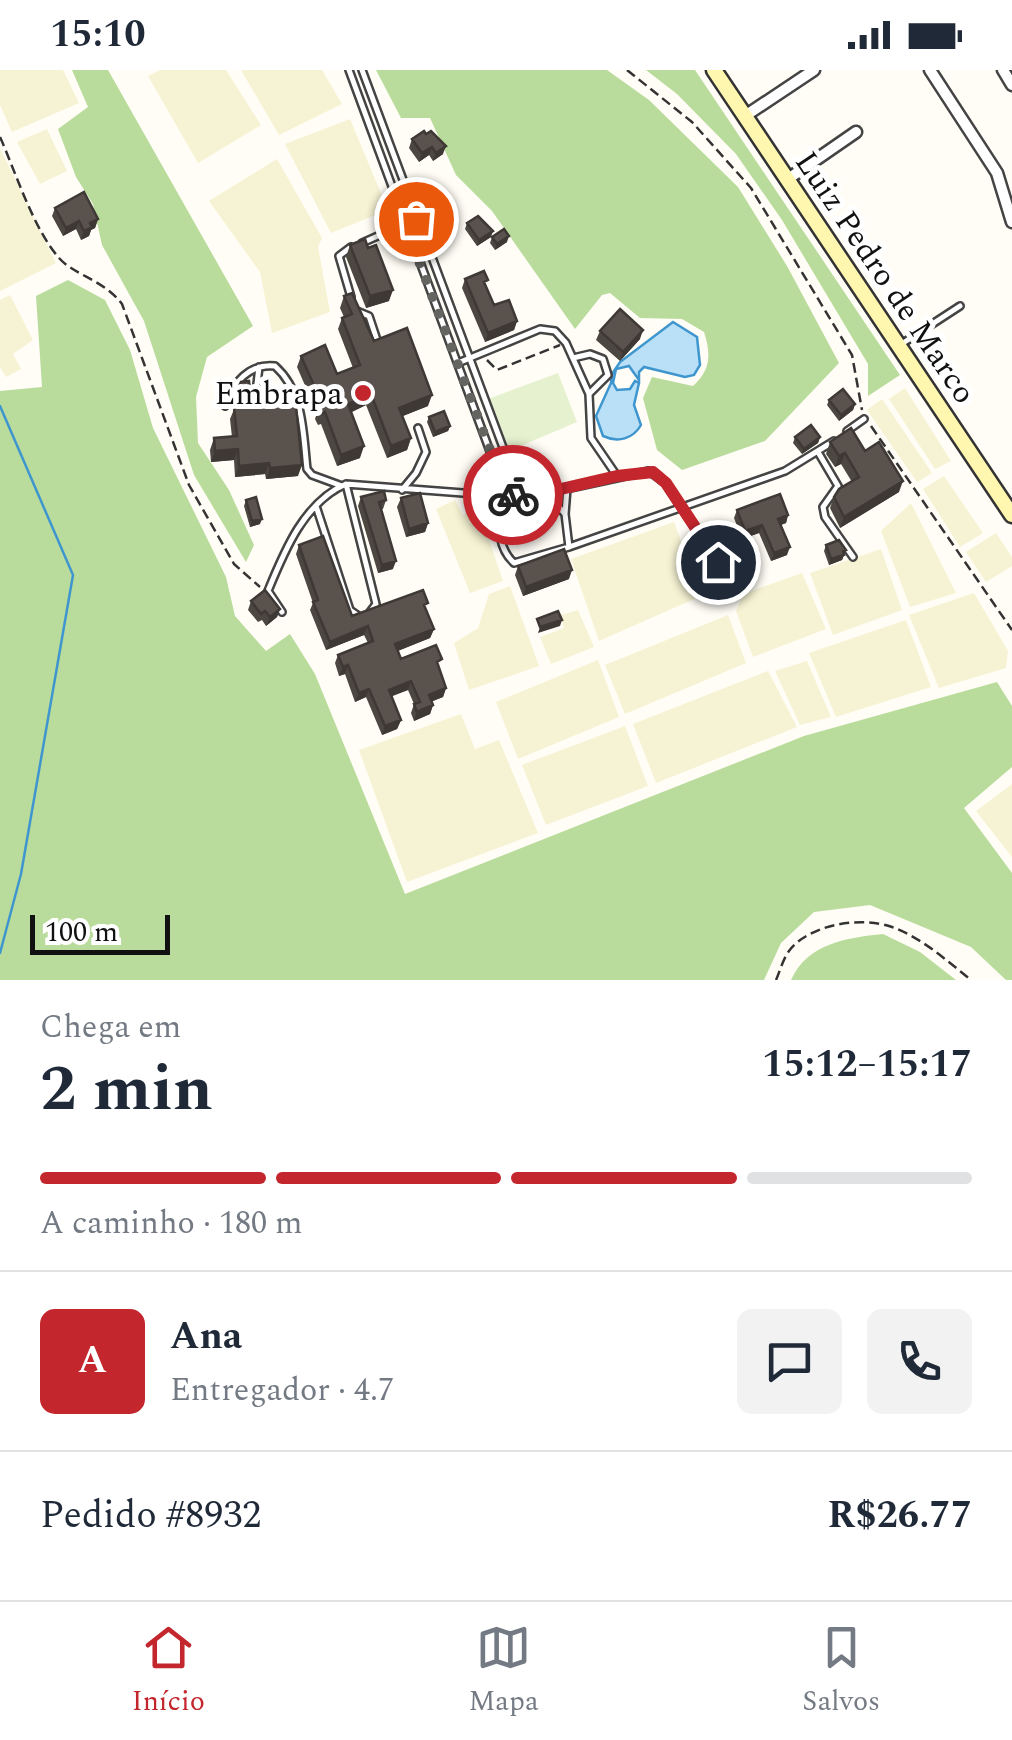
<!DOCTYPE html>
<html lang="pt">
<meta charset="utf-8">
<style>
body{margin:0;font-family:Spectral,serif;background:#f2f2f3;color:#1f2937;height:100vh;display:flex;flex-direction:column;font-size:38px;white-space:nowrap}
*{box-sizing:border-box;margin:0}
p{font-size:32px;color:#747a83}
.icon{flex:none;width:55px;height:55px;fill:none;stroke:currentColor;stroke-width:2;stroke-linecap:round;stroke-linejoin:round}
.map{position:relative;height:910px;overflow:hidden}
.side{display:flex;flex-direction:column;background:#fff;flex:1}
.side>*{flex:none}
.scale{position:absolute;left:30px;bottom:25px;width:140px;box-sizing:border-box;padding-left:10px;border:5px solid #111;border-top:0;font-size:28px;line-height:35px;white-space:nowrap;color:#111;-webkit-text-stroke:8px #fff;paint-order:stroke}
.pin{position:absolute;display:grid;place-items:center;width:85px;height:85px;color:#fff;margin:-42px;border:5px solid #fff;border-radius:50%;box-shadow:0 2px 10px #0007}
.courier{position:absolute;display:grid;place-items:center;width:100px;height:100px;margin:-50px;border:8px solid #c4262e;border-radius:50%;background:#fff;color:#222;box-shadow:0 2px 12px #0007}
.head em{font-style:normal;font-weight:700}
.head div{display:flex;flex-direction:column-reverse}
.head{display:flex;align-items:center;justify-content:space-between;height:170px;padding:0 40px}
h1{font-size:65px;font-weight:700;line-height:75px}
.bar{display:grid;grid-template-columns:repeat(4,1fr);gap:15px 10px;align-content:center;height:120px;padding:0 40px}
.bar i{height:12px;border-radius:8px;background:#e0e1e3}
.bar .current{background:#c4262e}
.bar p{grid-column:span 4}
.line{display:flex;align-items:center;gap:25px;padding:0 40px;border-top:2px solid #e0e1e3}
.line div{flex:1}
.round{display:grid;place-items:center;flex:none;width:105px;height:105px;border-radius:15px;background:#f2f2f3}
.status{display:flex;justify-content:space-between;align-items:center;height:70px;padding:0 50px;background:#fff;direction:ltr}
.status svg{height:28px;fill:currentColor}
.menu{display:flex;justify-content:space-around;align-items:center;height:140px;border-top:2px solid #e0e1e3;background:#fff;font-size:28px;color:#747a83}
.menu a{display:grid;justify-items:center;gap:5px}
.menu .current{color:#c4262e}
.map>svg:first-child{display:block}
</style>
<div class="status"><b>15:10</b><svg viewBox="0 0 49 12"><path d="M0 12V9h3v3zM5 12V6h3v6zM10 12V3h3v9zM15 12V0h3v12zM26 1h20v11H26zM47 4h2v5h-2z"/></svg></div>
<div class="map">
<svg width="1012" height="910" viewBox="0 0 1012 910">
<rect width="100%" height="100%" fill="#fffdf5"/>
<path fill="#f6f3d4" d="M0,0h63l16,33 -67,29 -12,-27z
M160,0h66l35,55 -63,38 -50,-87z
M241,0h81l20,34 -63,31z
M350,49l38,91 -57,23 -46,-89z
M47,59l20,42 -27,13 -23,-42z
M0,78l56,115 -56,28z
M277,89l45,79 -4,9 12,65 -58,21 -12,-61 -51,-71z
M10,225l23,45 -20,14 8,15 -15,8 -6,-10v-67z
M905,318l46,73 -16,8 -46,-70z
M882,329l50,74 -15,9 -50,-72z
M944,406l39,57 -23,14 -37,-58z
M455,430l8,15 15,-8 25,74 -33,12 -34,-84z
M911,433l45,90 -46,14 -29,-76z
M674,452l27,74 -102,45 -28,-82z
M996,463l16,24v9l-26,16 -20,-30z
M881,479l21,61 -69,25 -23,-62z
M802,503l24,56 -73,28 -17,-46 7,-17z
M510,516l29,80 -70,24 -15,-47 24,-15 11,-34z
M974,523l34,58 -2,17 -67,20 -30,-73z
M578,540l16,37 -43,17 -11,-27 24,-9 -3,-13z
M728,545l18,48 -121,51 -20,-49z
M906,550l25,67 -95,30 -27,-64z
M598,590l21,57 -101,42 -22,-57z
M807,591l24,56 -31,8 -25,-54z
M768,601l29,56 -141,56 -23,-59z
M461,644l14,35 24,-9 39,93 -131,49 -48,-132z
M625,656l23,60 -102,39 -24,-60z
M1012,714v73l-36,-46z"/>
<path fill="#b9dc9c" d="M72,0h36l145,256 -46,31 -11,40 2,46 31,47 25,55 -8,17 -52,-87 -50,-154 -42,-76 -9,-41 -17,-27 -18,-48 30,-22z
M376,0h231l42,30 89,87 49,79 52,97 -74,78 -83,29 -25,-20 -14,-52 9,-21 41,9c18,-16 18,-32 11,-54l-22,-13 -42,-1 -30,-25 -8,2 -27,34 -83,-118 -36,-36 -26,-57h-29z
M646,0h49l205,305 -32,21v-32l-86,-144 -46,-66 -59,-60z
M68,210l37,20 25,50 23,78 73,149 9,39 31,35 24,-17 25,40 90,220 399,-158 193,-54 15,24v61l-48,41 48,65v107h-6l-35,-33 -101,-42 -56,7 -33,31 -17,37h-764v-589l42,-4 -6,-91z
M883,864l37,18 36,28h-165c17,-37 55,-42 92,-46z"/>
<path fill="#e6f2cf" d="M558,303l19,49 -68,29 -21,-52z"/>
<path fill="#b9e0f7" stroke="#3f96cf" stroke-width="2.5" d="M673,252l24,15 3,28 -6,10 -9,2 -41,-10 -5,5v8l-10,-14 -13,3 -3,14 4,7 13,-1 5,-8 4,2 -5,22 7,20c-8,14 -23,18 -38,11l-7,-20 15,-33 1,-9 8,-12z"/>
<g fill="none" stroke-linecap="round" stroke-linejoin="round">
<path stroke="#3f96cf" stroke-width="2.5" d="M0,336l73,169 -52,299 -21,79"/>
<defs>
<path id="service" d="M349,0l149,403c7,30 -9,67 16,90l55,-16 -4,-33 -18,-21
M362,0l158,423
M362,173l54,-24
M351,227l-12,-41 12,-9
M357,241l12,5 9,27
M900,275l60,-39
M573,288l17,-4 13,5 5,16 -19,19
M458,293l82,-34 15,2 11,12 23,51 2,44 26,38
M256,322l3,-25
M225,336c7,-23 25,-43 50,-40 29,26 28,67 32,103l5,6 30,11
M847,361l17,-12
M818,382l20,34 -15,21 2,10 28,40
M346,414l30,120 -6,8
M402,420l14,-17 10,-21 -8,-24
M316,436l34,104 10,7
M565,444l2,-26
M569,477l216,-76 49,-30
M282,542l-14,-21c16,-39 36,-89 78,-107l156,12 45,-3 102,-22 16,12 53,79"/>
<path id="minor" d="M930,0l67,103 15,49
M1003,0l9,15
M745,46l69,-46
M788,109l68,-47"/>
<path id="secondary" d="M714,0l298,445"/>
</defs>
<use href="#service" stroke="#444" stroke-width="10"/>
<use href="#minor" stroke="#444" stroke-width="15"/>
<use href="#secondary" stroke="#333" stroke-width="19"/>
<path stroke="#333" stroke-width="2.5" stroke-dasharray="10 5" stroke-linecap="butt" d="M627,0l65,52 59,66 101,167 10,55
M0,67c16,36 33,91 59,121 15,17 45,22 63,46l67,181 45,79 26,23
M487,290l10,10 63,-25
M871,356l141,204
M776,910c4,-9 7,-21 13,-29 20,-27 73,-35 103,-24 30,11 54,33 79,53"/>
<use href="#service" stroke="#fff" stroke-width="5"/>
<use href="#minor" stroke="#fff" stroke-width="10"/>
<use href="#secondary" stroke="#fff6b0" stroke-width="14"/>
</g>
<path fill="#4d4742" d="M424,61l19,23 -10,7 -4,-6 -10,7 -10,-14 3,-9z
M55,138l43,11 -3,9 -4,2 -2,6 -8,4 -5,-11 -13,7 -11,-20z
M467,153l24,14 -14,9 -12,-17z
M492,167l15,5 -12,8 -5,-7z
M350,175l39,56 -23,7 -20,-51z
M465,209l21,7 8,19 23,16 -3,9 -29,12 -23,-54z
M344,226l30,45 54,65 -25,10 8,22 -4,12 -20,8 -21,-53 -15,7 9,46 -23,8 -16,-42 -3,1 -3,-6 2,-6 -20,-46 4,-11 36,18 16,-6 -15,-39 4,-11 2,-1 -4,-9z
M600,261l40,8 -20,22 -24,-21z
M238,318l13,11 47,77 -32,3 -1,-5 -30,3 -1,-17 -23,2 -1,-12 4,-12 18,-1 -2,-18 5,-12 -1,-8z
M829,330l26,4 -2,6 -14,11 -12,-16z
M429,347l21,9 -2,5 -15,6 -6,-15z
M795,367h25l-2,6 -16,11 -9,-11z
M830,372l35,9 34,41 -59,36 -10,-20 4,-11 18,-15 -11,-18 -6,3 -9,-13z
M361,427l25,3 -3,9h-2l12,60 -15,4 -20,-67z
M401,428l27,25 -3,9 -19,5 -9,-30z
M246,430l14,24 -10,3 -6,-21z
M737,440l51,5 -2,8 -5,2 6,30 -16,6 -12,-28 -17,6 -8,-21z
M299,475l53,71 74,-7 8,20 -4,9 -32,13 3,8 38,9 7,20 -3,9 -11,4 1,4 -3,9 -16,7 -3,-8 3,-9 -6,-14 -17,6 10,24 -4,9 -15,6 -16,-38 -11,5 -10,-28 -6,2 -4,-13 3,-8 30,-12 -4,-8 -38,15 -16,-40 3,-7 -17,-49z
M826,475l20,5 -4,10 -13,5 -5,-14z
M518,496l51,13 -46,17 -8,-21z
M251,531l29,8 -3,8 -11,9 -4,-6 -4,2 -10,-12z"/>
<path fill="#3f3936" d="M446,76l-3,8 -10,7 3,-8z
M432,77l-3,8 -10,7 3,-9z
M98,149l-3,9 -4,2 -2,6 -8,4 3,-9 6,-8z
M79,151l-3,8 -13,7 3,-8z
M493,161l-2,6 -14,9 2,-6z
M509,166l-2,6 -12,8 2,-6z
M393,220l-4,11 -23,7 4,-12z
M517,251l-3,9 -29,12 3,-9z
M643,260l-3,9 -20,22 3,-9z
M371,324l-5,11 -22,11 4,-12z
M432,325l-4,11 -33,13 4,-11z
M855,334l-2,6 -14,11 2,-6z
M450,356l-2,5 -15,6 2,-5z
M820,367l-2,6 -16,11 2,-5z
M411,368l-4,12 -20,8 4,-12z
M364,376l-4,12 -23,8 4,-11z
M238,379l-4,11 -23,2 4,-11z
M845,383l-4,11 -6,3 4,-11z
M269,393l-4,11 -30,3 4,-11z
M302,395l-4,11 -32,3 4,-11z
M903,411l-4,11 -59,36 4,-11z
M788,445l-2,8 -11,4 3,-8z
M262,449l-2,5 -10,3 2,-6z
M428,453l-3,9 -19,5 3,-8z
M762,455l-3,8 -17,6 3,-8z
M790,477l-3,8 -16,6 3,-8z
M846,480l-4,10 -13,5 2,-6z
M396,491l-3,8 -15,4 4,-8z
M572,500l-3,9 -46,17 3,-9z
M280,539l-3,8 -11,9 4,-9z
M562,550l-2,6 -22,7 2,-6z
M368,556l-4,9 -38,15 4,-8z
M434,559l-4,9 -38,15 3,-9z
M348,595l-3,9 -6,2 4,-9z
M411,611l-3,9 -23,9 4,-9z
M446,618l-3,9 -17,7 3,-9z
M369,619l-3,8 -11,5 4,-9z
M433,635l-3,9 -16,7 3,-9z
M401,650l-4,9 -15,6 3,-9z"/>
<path fill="#5a524d" stroke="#3f3936" stroke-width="2.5" d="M424,61l2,3 5,-3 15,15 -10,7 -4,-6 -10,6 -10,-14z
M84,122l14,27 -8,4 2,4 -8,4 -5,-10 -13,7 -11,-20z
M478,146l15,15 -14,9 -12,-17z
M504,159l5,7 -12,8 -5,-7z
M365,169l3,9 8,-3 17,45 -23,6 -20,-51z
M484,201l4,9 -4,2 10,23 15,-5 8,21 -29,12 -23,-54z
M352,223l22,48 33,-13 25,67 -33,13 12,30 -20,8 -20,-52 -23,10 16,42 -23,9 -16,-43 -3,2 -3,-6 4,-2 -22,-50 24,-11 12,29 23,-9 -18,-47 10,-4 -8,-18z
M620,239l23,21 -20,22 -23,-21z
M249,311l2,18 44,-3 7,69 -32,3 -1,-5 -30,3 -1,-17 -23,2 -1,-13 23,-2 -3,-29h6l-2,-19 3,-6z
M843,319l12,15 -14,11 -12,-15z
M444,341l6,15 -15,6 -6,-15z
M811,355l9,12 -16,12 -9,-12z
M851,358l14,23 14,-9 24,39 -59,36 -10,-20 5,-8 20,-12 -14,-24 -6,3 -9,-14z
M384,421l2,9 -7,2 17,59 -14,4 -21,-68z
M420,423l8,30 -19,6 -8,-31z
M780,424l8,21 -10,4 12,28 -16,6 -12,-28 -17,6 -8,-21z
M256,427l6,22 -10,2 -6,-21z
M323,466l29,80 71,-26 5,13 -4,2 10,24 -39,15 6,15 35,-14 6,14 -5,3 9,26 -17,7 4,10 -16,7 -3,-8 6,-2 -9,-21 -22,9 12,30 -16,6 -16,-37 -10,4 -11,-28 -5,2 -5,-12 35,-14 -5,-15 -38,16 -17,-40 5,-2 -19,-55z
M839,470l7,10 -3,1 1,4 -13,4 -5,-14z
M564,479l8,21 -46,17 -8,-21z
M265,520l15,19 -10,8 -5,-6 -4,3 -10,-13z
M558,541l4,9 -22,7 -3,-8z"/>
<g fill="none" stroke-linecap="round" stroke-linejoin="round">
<path stroke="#646461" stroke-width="10" stroke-dasharray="0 18" d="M416,149l-11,5 90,239 7,33 11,-1"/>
<path stroke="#c4262e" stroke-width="12" d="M513,425l35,-3 69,-16 36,-4 13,11 52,79"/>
</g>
<circle fill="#c4262e" stroke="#fff" stroke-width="4" cx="363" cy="323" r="10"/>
<g text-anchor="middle" stroke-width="10" stroke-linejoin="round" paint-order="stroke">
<g font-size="32" fill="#111" stroke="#fff">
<text transform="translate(886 207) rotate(56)" y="11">Luiz Pedro de Marco</text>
</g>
<g font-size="32" fill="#111" stroke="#fff" text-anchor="end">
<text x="343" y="334">Embrapa</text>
</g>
</g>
</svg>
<div class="scale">100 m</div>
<div class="pin" style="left:416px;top:149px;background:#ea580c"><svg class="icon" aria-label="bag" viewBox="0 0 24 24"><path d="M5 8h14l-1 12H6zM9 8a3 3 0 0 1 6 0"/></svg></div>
<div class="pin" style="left:718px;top:492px;background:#1f2937"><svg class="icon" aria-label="home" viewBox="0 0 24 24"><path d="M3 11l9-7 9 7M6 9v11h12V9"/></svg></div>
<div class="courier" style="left:513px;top:425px"><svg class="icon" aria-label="bike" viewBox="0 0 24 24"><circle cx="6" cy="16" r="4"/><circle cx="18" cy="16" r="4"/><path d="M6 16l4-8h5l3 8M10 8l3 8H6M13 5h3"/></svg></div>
</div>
<section class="side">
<div class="head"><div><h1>2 min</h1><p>Chega em</p></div><em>15:12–15:17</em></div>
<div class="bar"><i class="current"></i><i class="current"></i><i class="current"></i><i></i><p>A caminho · 180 m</p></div>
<div class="line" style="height:180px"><b class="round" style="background:#c4262e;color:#fff">A</b><div><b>Ana</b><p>Entregador · 4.7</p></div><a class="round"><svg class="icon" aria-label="chat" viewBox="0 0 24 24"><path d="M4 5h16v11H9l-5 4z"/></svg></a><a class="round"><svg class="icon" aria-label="phone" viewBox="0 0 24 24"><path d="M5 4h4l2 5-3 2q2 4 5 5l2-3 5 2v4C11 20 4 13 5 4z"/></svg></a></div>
<div class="line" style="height:130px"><div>Pedido #8932</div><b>R$26.77</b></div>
</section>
<nav class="menu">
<a class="current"><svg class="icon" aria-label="home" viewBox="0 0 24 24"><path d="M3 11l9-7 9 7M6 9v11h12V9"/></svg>Início</a>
<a><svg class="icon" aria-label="map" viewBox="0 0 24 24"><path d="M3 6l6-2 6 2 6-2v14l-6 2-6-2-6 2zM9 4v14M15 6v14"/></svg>Mapa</a>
<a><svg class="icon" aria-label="saved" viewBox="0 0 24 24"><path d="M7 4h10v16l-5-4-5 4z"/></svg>Salvos</a>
</nav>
